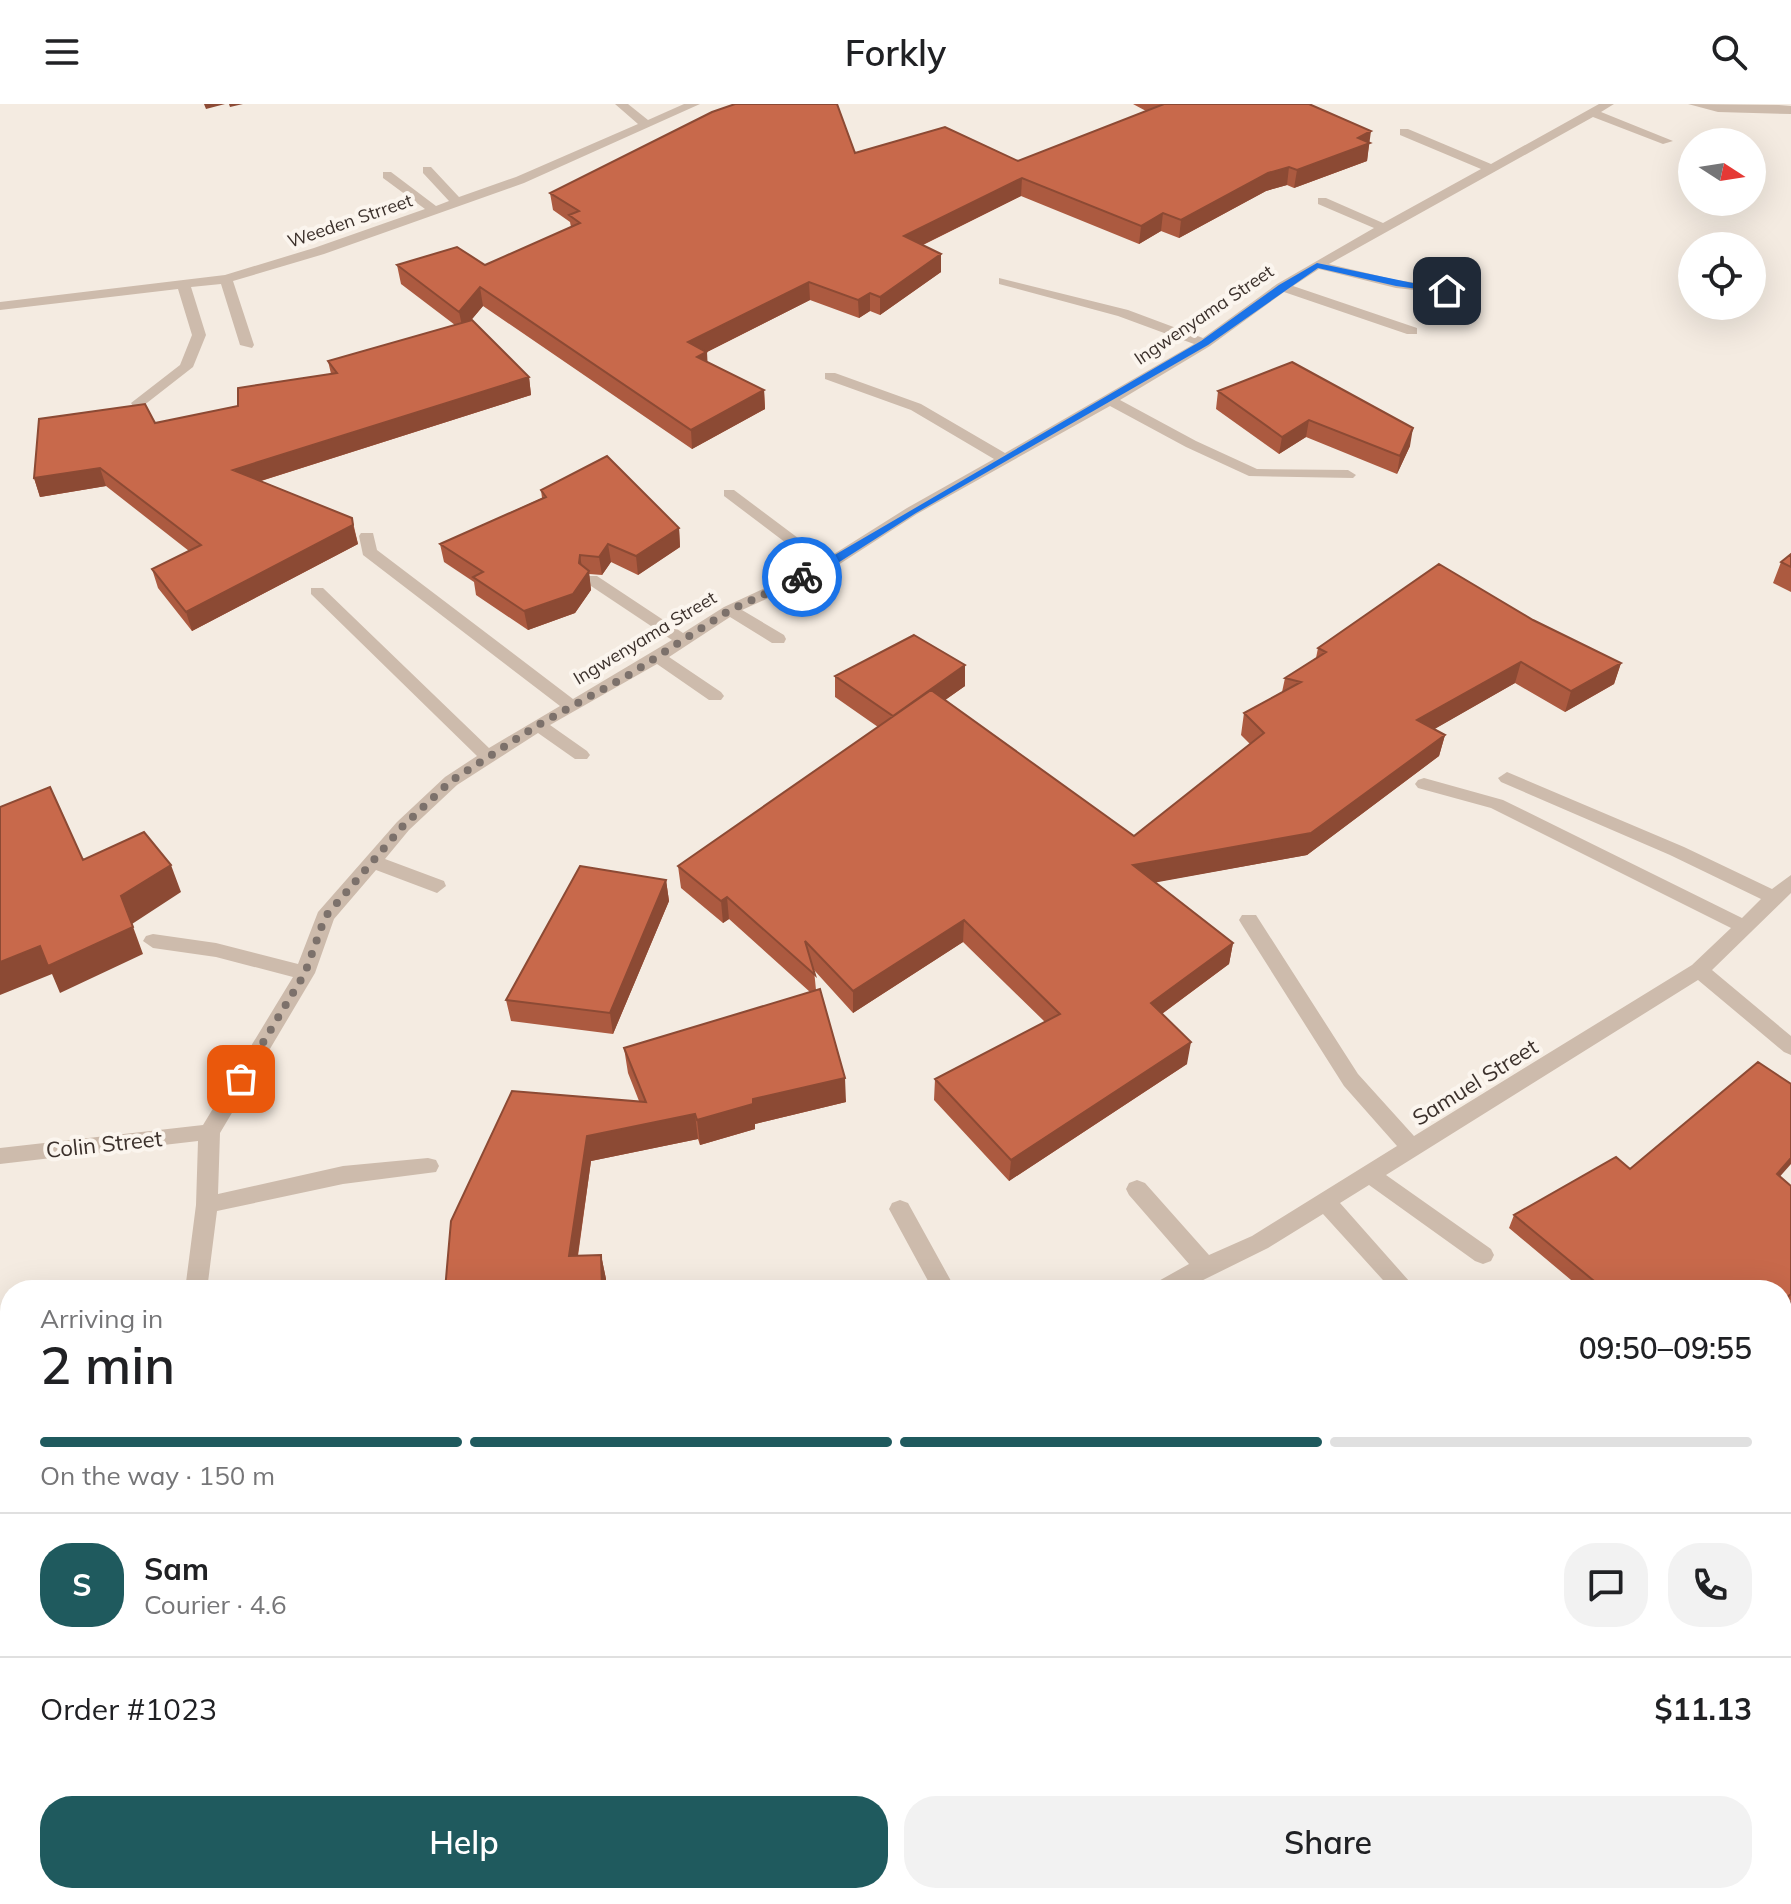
<!DOCTYPE html>
<meta charset="utf-8">
<style>
body{margin:0;font-family:Mulish,sans-serif;background:#f2f2f2;color:#202124;height:100vh;display:flex;flex-direction:column;font-size:30px;white-space:nowrap}
*{box-sizing:border-box;margin:0}
p{font-size:26px;color:#757577}
.icon{flex:none;width:44px;height:44px;fill:none;stroke:currentColor;stroke-width:2;stroke-linecap:round;stroke-linejoin:round}
.map{position:relative;flex:1;overflow:hidden}
.drawer{position:absolute;left:0px;top:1176px;width:1792px;height:624px;display:flex;flex-direction:column;background:#fff;border-radius:32px 32px 0 0;box-shadow:0 8px 32px #0002}
.drawer>*{flex:none}
.needle{width:52px;rotate:102deg}
.buttons{position:absolute;left:1678px;top:24px;display:grid;gap:16px}
.buttons a{display:grid;place-items:center;width:88px;height:88px;border-radius:50%;background:#fff;box-shadow:0 8px 32px #0002;font-size:40px}
.pin{position:absolute;display:grid;place-items:center;width:68px;height:68px;color:#fff;margin:-34px;border-radius:16px;box-shadow:0 4px 12px #0006}
.courier{position:absolute;display:grid;place-items:center;width:80px;height:80px;margin:-40px;border:6px solid #1a73e8;border-radius:50%;background:#fff;color:#222;box-shadow:0 2px 10px #0007}
.headline em{font-style:normal;font-weight:600}
.headline div{display:flex;flex-direction:column-reverse}
.headline{display:flex;align-items:center;justify-content:space-between;height:136px;padding:0 40px}
h1{font-size:52px;font-weight:600;line-height:60px}
.bar{display:grid;grid-template-columns:repeat(4,1fr);gap:12px 8px;align-content:center;height:96px;padding:0 40px}
.bar i{height:10px;border-radius:6px;background:#e0e0e0}
.bar .selected{background:#1f5a5e}
.bar p{grid-column:span 4}
.line{display:flex;align-items:center;gap:20px;padding:0 40px;border-top:2px solid #e0e0e0}
.line div{flex:1}
.round{display:grid;place-items:center;flex:none;width:84px;height:84px;border-radius:32px;background:#f2f2f2}
.cta{display:flex;gap:16px;margin-top:auto;padding:16px 40px}
.cta a{flex:1;height:92px;border-radius:32px;background:#1f5a5e;color:#fff;font-size:32px;font-weight:600;line-height:92px;text-align:center}
.cta a+a{background:#f2f2f2;color:#202124}
header{display:flex;justify-content:space-between;align-items:center;height:104px;padding:0 40px;background:#fff;font-size:36px;font-weight:600}
.map>svg:first-child{display:block}
</style>
<header><svg class="icon" aria-label="menu" viewBox="0 0 24 24"><path d="M4 6h16M4 12h16M4 18h16"/></svg>Forkly<svg class="icon" aria-label="search" viewBox="0 0 24 24"><circle cx="10" cy="10" r="6"/><path d="M15 15l6 6"/></svg></header>
<div class="map">
<svg width="1791" height="1800" viewBox="0 0 1791 1800">
<rect width="100%" height="100%" fill="#f4ebe1"/>
<g fill="none" stroke-linecap="round" stroke-linejoin="round">
<path fill="#cdbbac" fill-rule="evenodd" d="M615,0h13l20,16 36,-16h16l-176,79 -200,71 -91,27 21,64 -2,3 -12,-3 -19,-61 -30,3 15,48 -13,32 -50,39h-10l-2,-3 49,-38 12,-30 -14,-46 -178,21v-8l225,-27 89,-27 111,-39 -42,-31v-6h8l45,34 13,-5 -26,-28v-6h8l28,30 57,-20 122,-53z
M1599,0h15l-13,8 72,29 -10,3 -70,-27 -264,147 67,16 51,7 7,4 -2,3 -56,-6 -77,-19 -26,17 124,42v6h-10l-123,-42 -74,54 -90,54 76,41 61,28 91,1 8,5 -3,3 -104,-2 -63,-29 -76,-41 -193,108 -85,55 -90,41 42,25 2,4 -2,4h-12l-42,-26 -61,40 52,35 3,4 -3,4h-12l-52,-36 -107,61 37,26 3,4 -3,4h-12l-37,-26 -81,52 -48,45 -24,29 59,22 2,5 -9,7 -61,-23 -42,49 -19,54 -95,160 -2,61 125,-28 85,-8 8,2 3,6 -3,6 -93,12 -126,27 -10,79h-22l11,-85 2,-64 -198,23v-16l203,-23 90,-148 -77,-20 -63,-9 -10,-7 3,-5 7,-2 63,9 82,21 20,-52 79,-90 48,-45 32,-21 -166,-162v-6h12l166,160 71,-42 -197,-151 -4,-19 2,-3h12l4,17 196,149 99,-59 -87,-58v-6h12l86,57 41,-26 91,-42 -91,-69v-6h10l92,69 81,-51 87,-49 -83,-49 -86,-31v-6h10l86,31 84,49 189,-109 -76,-28 -119,-32v-6l129,32 75,28 74,-54 97,-56 -56,-24v-6h8l57,25 98,-54 -81,-34v-6h8l83,35z
M1688,0l91,1 12,1v8l-73,-2z
M1507,668l177,75 88,42 19,-14v18l-79,77 79,66v19l-7,-3 -86,-72 -312,195 105,74 3,6 -3,6 -8,3 -8,-3 -106,-76 -29,18 77,87h-25l-69,-76 -55,34 -85,42h-31l3,-7 34,-19 -60,-69 -3,-6 3,-6 8,-3 8,3 64,72 43,-19 145,-90 -53,-60 -102,-161 -3,-5 3,-5h14l102,159 56,62 278,-171 39,-37 -240,-120 -73,-20 -3,-4 3,-4 6,-2 79,22 239,118 19,-19 -91,-44 -169,-73 -3,-4z
M900,1096l8,3 48,87h-23l-44,-81 3,-6z
M141,1790h28v10h-28z
M273,1790h87l-4,10h-87z"/>
</g>
<path fill="#ac5a40" d="M1133,0h176l60,39 -2,18 -73,27 -7,-3 -21,6 -87,47 -18,-7 -22,13 -118,-48 -98,49 18,9v18l-61,43 -10,-4 -11,7 -49,-18 -103,52v10l57,28 1,19 -73,40 -209,-143 -12,14 58,57 2,18 -270,86 91,37 6,26 -166,87 -34,-43 -6,-19 37,-18 -83,-65 -66,11 -6,-19 121,-55 83,-17 93,-32 -3,-13 127,-36 -54,-41 -4,-19h88l86,-38 -1,-5 -17,-12 -3,-17 305,-40 163,8 128,-50z
M1218,287l192,55 -13,28 -91,-37 -27,17 -63,-45z
M541,386l138,38 1,19 -42,28 -27,-13 -9,13 -13,-1 2,16 -16,23 -47,17 -52,-35 -2,-13 -30,-20 -4,-18 102,-46z
M1791,450v38l-18,-9 8,-21z
M1533,516l88,43 -7,21 -49,28 -50,-29 -81,46 11,6 -6,21 -132,99 -152,27 78,61 -4,21 -67,50 25,50 -178,117 -75,-81 1,-21 110,-57 -82,-80 -110,71 -39,-43 2,20 30,112 -91,22v5l-55,16 -2,-6 -107,22 -13,95 23,-1 5,24v11h-161l194,-189 -11,-28 -4,-25 186,-56 -81,-73 -6,4 -42,-35 -3,-22 200,-139 -43,-30v-21l130,10 -20,14 189,136 116,-92 -9,-9 3,-22 38,-21 3,-14 31,-20 2,-10z
M666,776l3,21 -56,133 -102,-13 -5,-21z
M1630,1065l150,8 11,9v114l-1,2 1,1v51l-9,7v-71h-199l-74,-62 5,-13z"/>
<path fill="#8c4a34" d="M204,0h21l-19,5z
M229,0h14l-13,3z
M1371,27l-4,30 -73,27 3,-18z
M1289,63l-2,18 -21,6 -87,47 2,-18 87,-47z
M1022,74l-1,18 -117,58v-18z
M1163,109l-2,18 -22,13 2,-18z
M941,150v18l-61,43v-18z
M809,178l1,18 -103,52 1,19 -20,-29z
M480,183l3,19 -20,24 -4,-18z
M870,189v18l-11,7 -1,-18z
M529,273l2,18 -293,93 -5,-18z
M764,286l1,19 -73,40 -1,-19z
M1309,316l-3,17 -27,17 3,-17z
M1413,324l-3,18 -13,28 3,-18z
M100,364l6,18 -66,11 -6,-19z
M353,421l5,19 -166,87 -6,-19z
M679,424l1,19 -42,28 -2,-19z
M608,440l3,18 -9,13 -3,-18z
M580,451l3,19 6,-3 2,19 -16,23 -47,17 -4,-19 55,-48z
M1521,558l-6,21 -103,59 5,-22z
M1621,559l-7,21 -49,28 6,-21z
M965,561v21l-72,51v-21z
M1445,631l-6,21 -132,99 -176,32 2,-22z
M171,761l10,27 -49,32 11,30 -83,39 -8,-19 -52,21v-33l40,-16z
M666,776l3,21 -56,133 -3,-21z
M727,793l2,22 -6,4 -2,-22z
M964,816l-1,22 -110,71v-22z
M1233,839l-4,21 -81,60 3,-21z
M1191,938l-4,22 -178,117 2,-21z
M845,974l1,24 -91,22v5l-55,16 -3,-25 56,-21z
M695,1010l3,25 -107,22 -17,120 -5,-25 18,-120z
M1791,1054v6l-21,24 7,-14z
M601,1151l5,24v11h-4z
M1791,1243v7l-9,7v-8z
M1791,1650v7l-9,8v-7z
M566,1790h77l-30,10h-44z
M1562,1790h15l-14,10h-15z"/>
<path fill="#c8694b" stroke="#8c4a34" stroke-width="2" d="M735,0h102l18,49 90,-26 73,34 146,-57h145l62,27 -13,7 12,5 -73,27 -8,-3 -21,6 -87,47 -18,-7 -22,13 -119,-48 -118,58 37,18 -61,43 -10,-4 -12,7 -49,-18 -121,60 18,10 -9,5 67,33 -73,40 -211,-143 -21,25 -62,-47 60,-18 28,18 95,-42 -11,-8 10,-4 -29,-18 162,-81z
M472,216l57,57 -296,93 119,48 1,7 -167,87 -34,-43 49,-24 -101,-77 -66,10 5,-59 106,-15 10,19 83,-17v-18l99,-15 -9,-12z
M1292,258l121,66 -13,28 -91,-36 -27,17 -64,-46z
M607,352l72,72 -43,28 -28,-12 -9,13 -19,-2 -1,8 10,8 -16,23 -49,17 -51,-34 10,-5 -43,-28 106,-47 -5,-7z
M1791,450v13l-10,-5z
M1439,460l94,56 88,43 -50,28 -50,-29 -104,58 28,15 -134,98 -178,32 100,78 -82,60 40,39 -180,118 -76,-81 125,-65 -96,-94 -111,71 -48,-50 10,34 -88,-78 -6,4 -43,-35 253,-176 203,146 130,-103 -20,-20 57,-31 -16,-4 41,-26 -8,-4z
M914,531l51,30 -72,51 -58,-40z
M50,683l33,73 61,-28 27,33 -50,31 12,31 -85,39 -8,-20 -40,16v-155z
M580,762l86,14 -56,133 -104,-13z
M820,885l25,89 -92,21v5l-56,16 -2,-6 -108,22 -18,120 32,-1 1,35h-157l6,-69 61,-130 134,11 -22,-54z
M1758,958l33,22v74l-14,16 14,12v108l-5,4 5,5v44l-9,6v-63h-177l-91,-75 102,-58 14,12z
M1782,1525l9,9v116l-9,8z
M1424,1790h138l-14,10h-137z"/>
<path fill="#1a73e8" d="M1317,159l134,28 -4,2 -51,-7 -78,-18 -110,77 -292,168 -86,55 -24,11 -9,-2 404,-236 78,-56z"/>
<g fill="none" stroke-linecap="round" stroke-linejoin="round">
<path stroke="#7c716b" stroke-width="8" stroke-dasharray="0 14.4" d="M241,975l64,-106 20,-56 78,-91 48,-45 87,-56 89,-49 103,-66 72,-33"/>
</g>
<g text-anchor="middle" stroke-width="8" stroke-linejoin="round" paint-order="stroke">
<g font-size="18" fill="#3b302b" stroke="#fbf5ee">
<text transform="translate(350 117) rotate(-19)" y="6">Weeden Strreet</text>
<text transform="translate(1204 211) rotate(-34)" y="6">Ingwenyama Street</text>
<text transform="translate(645 534) rotate(-31)" y="6">Ingwenyama Street</text>
</g>
<g font-size="22" fill="#3b302b" stroke="#fbf5ee">
<text transform="translate(1475 978) rotate(-32)" y="8">Samuel Street</text>
<text transform="translate(104 1040) rotate(-6)" y="8">Colin Street</text>
</g>
</g>
</svg>
<div class="buttons">
<a><svg class="needle" viewBox="-14 -14 28 28"><path d="M0-13l5 13h-10z" fill="#e53935"/><path d="M0 13l5-13h-10z" fill="#757577"/></svg></a>
<a><svg class="icon" aria-label="locate" viewBox="0 0 24 24"><circle cx="12" cy="12" r="6"/><path d="M12 2v4M12 18v4M2 12h4M18 12h4"/></svg></a>
</div>
<div class="pin" style="left:241px;top:975px;background:#ea580c"><svg class="icon" aria-label="bag" viewBox="0 0 24 24"><path d="M5 8h14l-1 12H6zM9 8a3 3 0 0 1 6 0"/></svg></div>
<div class="pin" style="left:1447px;top:187px;background:#1f2937"><svg class="icon" aria-label="home" viewBox="0 0 24 24"><path d="M3 11l9-7 9 7M6 9v11h12V9"/></svg></div>
<div class="courier" style="left:802px;top:473px"><svg class="icon" aria-label="bike" viewBox="0 0 24 24"><circle cx="6" cy="16" r="4"/><circle cx="18" cy="16" r="4"/><path d="M6 16l4-8h5l3 8M10 8l3 8H6M13 5h3"/></svg></div>
<section class="drawer">
<div class="headline"><div><h1>2 min</h1><p>Arriving in</p></div><em>09:50–09:55</em></div>
<div class="bar"><i class="selected"></i><i class="selected"></i><i class="selected"></i><i></i><p>On the way · 150 m</p></div>
<div class="line" style="height:144px"><b class="round" style="background:#1f5a5e;color:#fff">S</b><div><b>Sam</b><p>Courier · 4.6</p></div><a class="round"><svg class="icon" aria-label="chat" viewBox="0 0 24 24"><path d="M4 5h16v11H9l-5 4z"/></svg></a><a class="round"><svg class="icon" aria-label="phone" viewBox="0 0 24 24"><path d="M5 4h4l2 5-3 2q2 4 5 5l2-3 5 2v4C11 20 4 13 5 4z"/></svg></a></div>
<div class="line" style="height:104px"><div>Order #1023</div><b>$11.13</b></div>
<div class="cta"><a>Help</a><a>Share</a></div>
</section>
</div>
